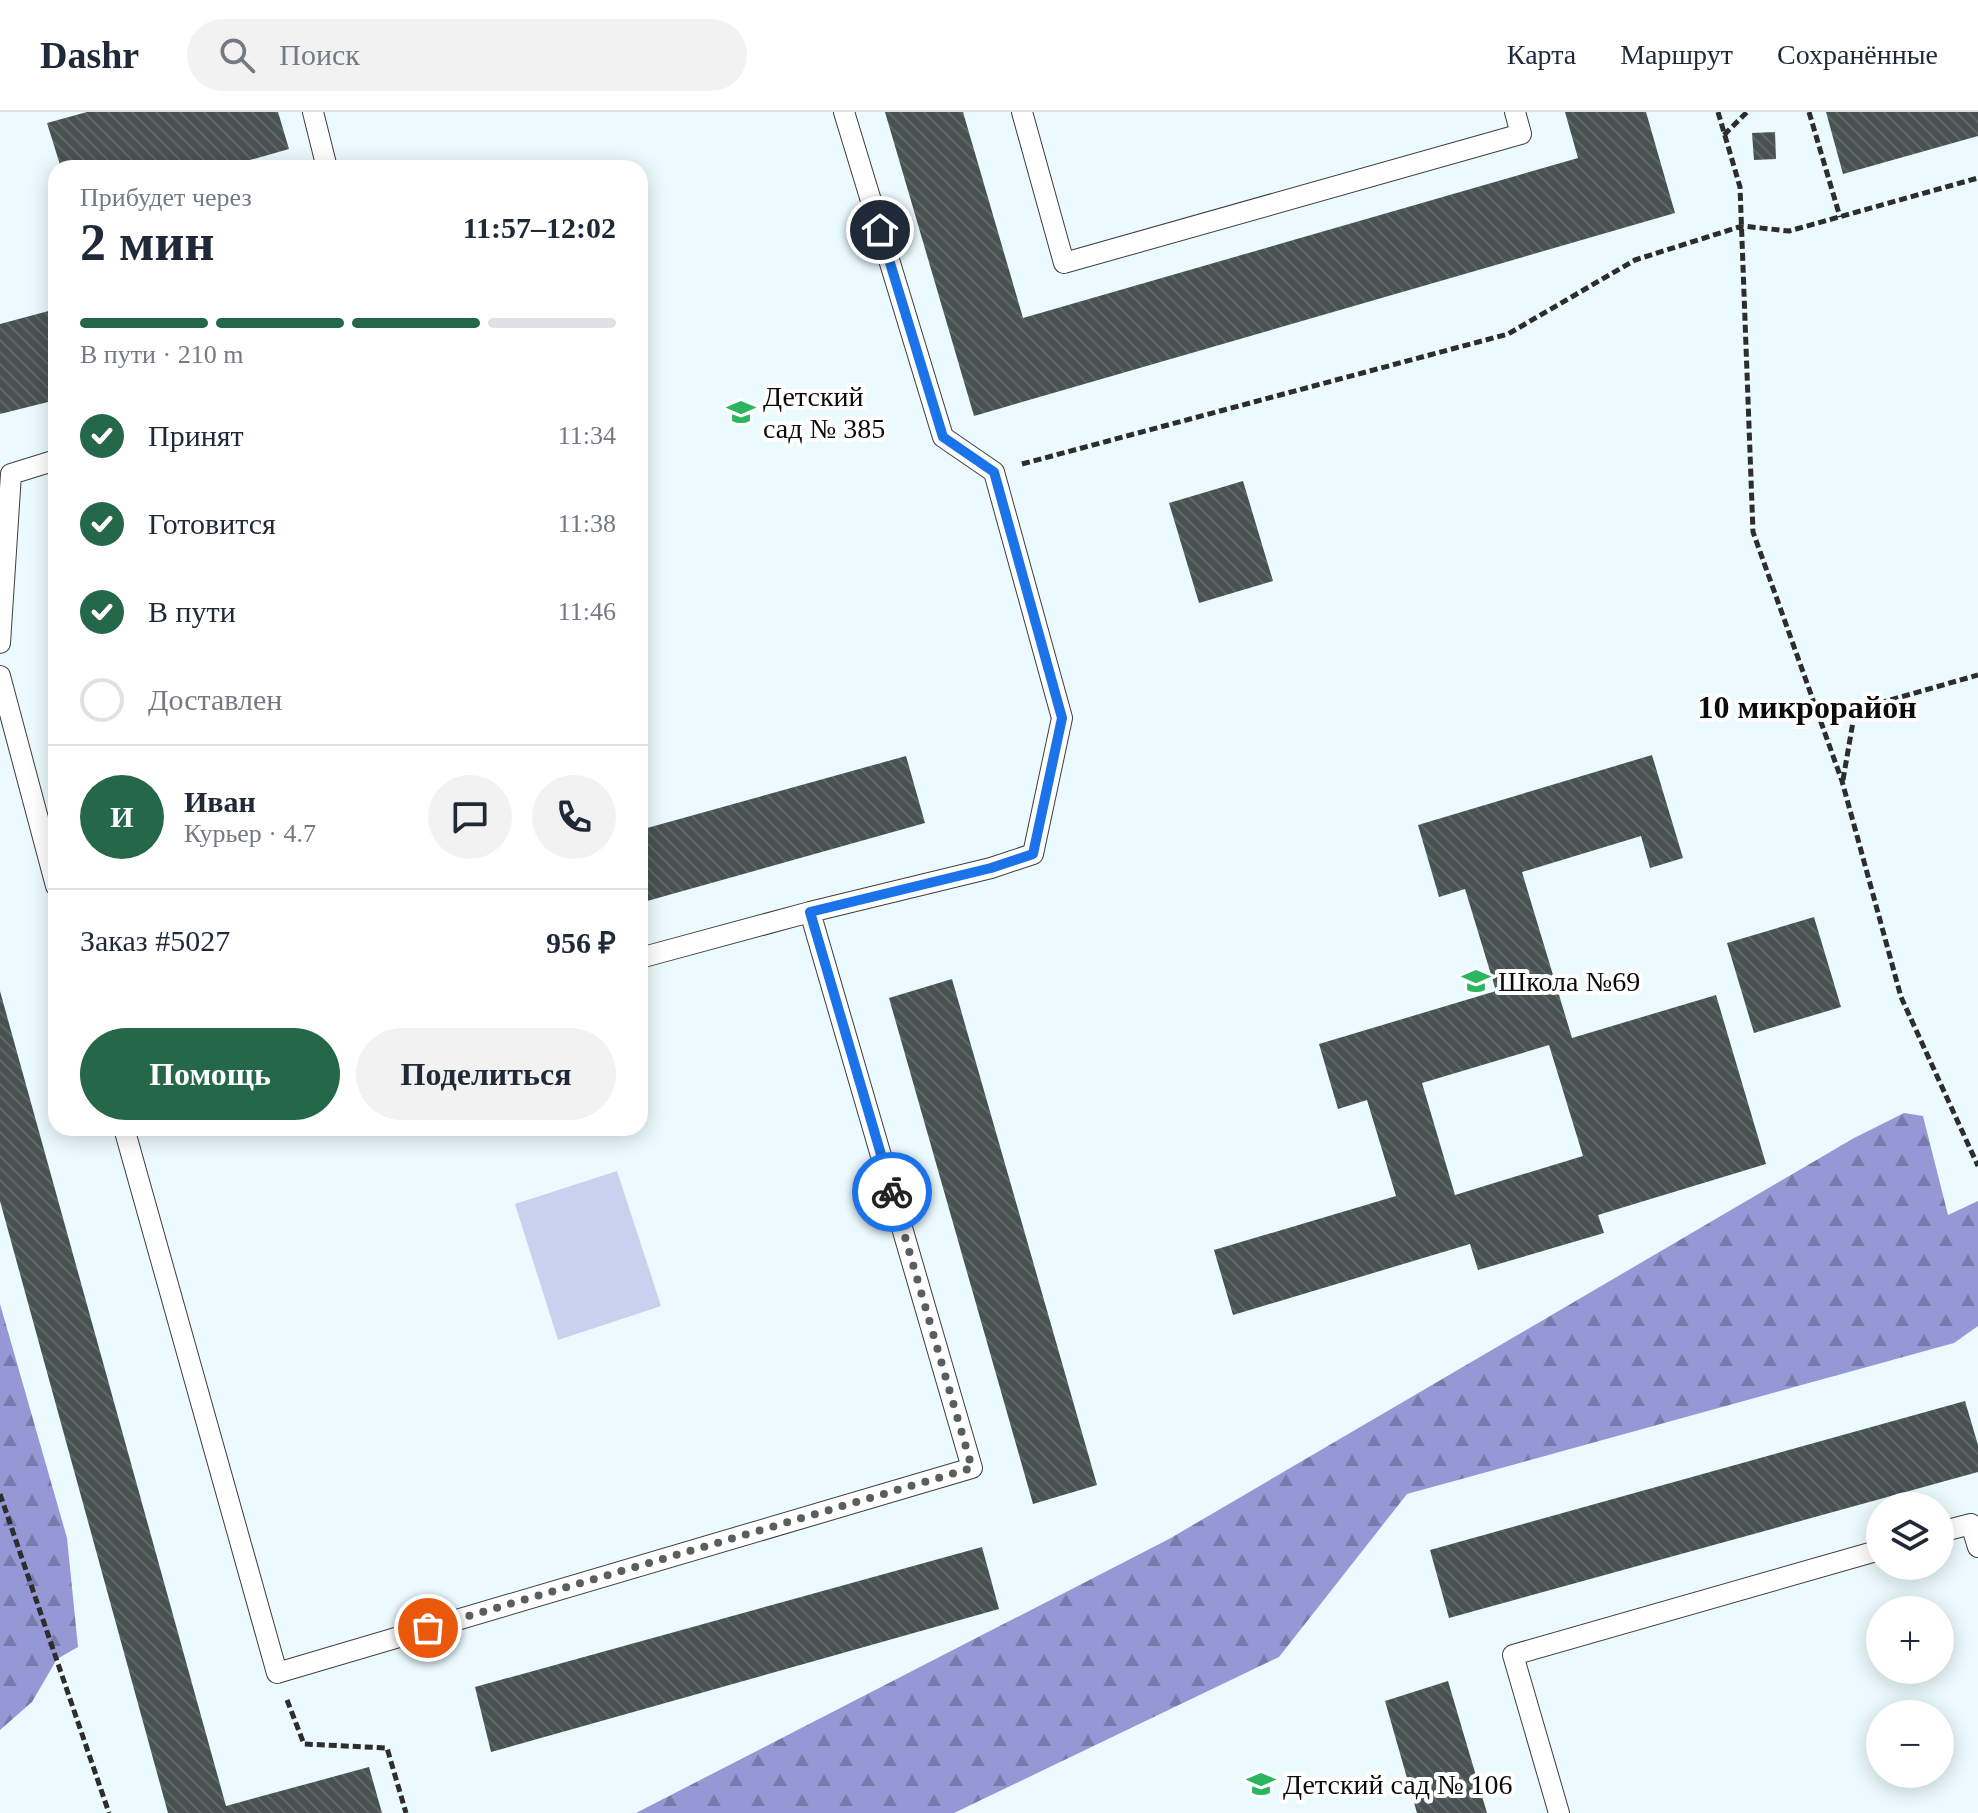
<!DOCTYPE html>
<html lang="ru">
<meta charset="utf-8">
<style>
body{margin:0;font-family:Georgia,serif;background:#f2f2f3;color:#1f2937;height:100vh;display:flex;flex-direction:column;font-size:30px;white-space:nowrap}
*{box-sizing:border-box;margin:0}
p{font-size:26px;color:#747a83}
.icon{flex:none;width:44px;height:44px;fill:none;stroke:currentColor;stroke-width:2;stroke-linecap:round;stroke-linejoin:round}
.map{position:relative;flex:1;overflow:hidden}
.side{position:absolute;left:48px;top:48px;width:600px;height:976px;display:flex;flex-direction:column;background:#fff;border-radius:24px;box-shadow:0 4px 20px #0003}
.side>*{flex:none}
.tools{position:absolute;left:1866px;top:1380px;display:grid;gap:16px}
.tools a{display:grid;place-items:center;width:88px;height:88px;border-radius:50%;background:#fff;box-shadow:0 4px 20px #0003;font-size:40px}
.pin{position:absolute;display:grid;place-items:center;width:68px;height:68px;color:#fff;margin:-34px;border:4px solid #fff;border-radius:50%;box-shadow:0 2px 8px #0007}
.courier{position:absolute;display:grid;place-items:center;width:80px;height:80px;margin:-40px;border:6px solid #1a73e8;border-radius:50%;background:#fff;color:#222;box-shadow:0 2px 10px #0007}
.summary em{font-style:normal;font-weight:700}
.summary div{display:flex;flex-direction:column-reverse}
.summary{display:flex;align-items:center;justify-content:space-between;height:136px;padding:0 32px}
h1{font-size:52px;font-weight:700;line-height:60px}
.bar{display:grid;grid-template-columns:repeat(4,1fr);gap:12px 8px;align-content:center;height:96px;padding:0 32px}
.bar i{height:10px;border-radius:6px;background:#e0e1e3}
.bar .selected{background:#246849}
.bar p{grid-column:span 4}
.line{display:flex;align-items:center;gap:20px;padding:0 32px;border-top:2px solid #e0e1e3}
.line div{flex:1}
.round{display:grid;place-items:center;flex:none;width:84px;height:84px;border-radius:42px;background:#f2f2f3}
ol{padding:0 32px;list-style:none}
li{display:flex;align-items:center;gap:24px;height:88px}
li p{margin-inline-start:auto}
li .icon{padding:8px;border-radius:50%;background:#246849;color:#fff;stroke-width:4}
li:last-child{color:#747a83}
li i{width:44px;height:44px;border:4px solid #e0e1e3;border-radius:50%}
.cta{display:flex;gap:16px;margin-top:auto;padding:16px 32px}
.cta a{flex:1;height:92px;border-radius:48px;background:#246849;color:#fff;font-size:32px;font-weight:700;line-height:92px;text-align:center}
.cta a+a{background:#f2f2f3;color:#1f2937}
header{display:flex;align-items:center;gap:48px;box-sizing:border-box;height:112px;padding:0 40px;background:#fff;border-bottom:2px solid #e0e1e3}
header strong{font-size:38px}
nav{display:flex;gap:44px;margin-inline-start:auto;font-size:28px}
.search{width:560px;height:72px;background:#f2f2f3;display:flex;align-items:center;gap:20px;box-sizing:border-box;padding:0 28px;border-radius:44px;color:#747a83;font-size:30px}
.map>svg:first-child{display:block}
</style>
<header>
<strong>Dashr</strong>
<div class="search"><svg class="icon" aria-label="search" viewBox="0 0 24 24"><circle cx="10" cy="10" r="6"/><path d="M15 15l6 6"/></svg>Поиск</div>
<nav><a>Карта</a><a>Маршрут</a><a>Сохранённые</a></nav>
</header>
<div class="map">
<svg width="1978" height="1701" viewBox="0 0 1978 1701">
<defs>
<pattern id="forest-firs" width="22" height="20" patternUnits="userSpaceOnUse" patternTransform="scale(2)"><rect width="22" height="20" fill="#9698d6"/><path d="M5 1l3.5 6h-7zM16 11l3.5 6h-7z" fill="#797aac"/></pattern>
<pattern id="building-back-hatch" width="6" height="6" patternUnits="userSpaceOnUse" patternTransform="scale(2)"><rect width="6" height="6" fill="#485351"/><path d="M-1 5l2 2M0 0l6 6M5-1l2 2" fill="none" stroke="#5e6765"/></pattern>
</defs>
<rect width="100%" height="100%" fill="#ebfafe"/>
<path fill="url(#forest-firs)" d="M1904,1001l19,3 25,99 30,-14v125l-24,17 -547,151 -128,163 -325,156h-318l533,-274 685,-401z
M0,1192l67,234 11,109 -21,12 -25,43 -32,28z"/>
<path fill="#c8d1ee" d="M617,1059l44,135 -103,34 -43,-136z"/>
<path fill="url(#building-back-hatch)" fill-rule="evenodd" d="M87,0h191l11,37 -67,19h-161l-14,-45z
M885,0h78l60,206 555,-160 -13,-46h81l29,101 -701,203z
M1826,0h152v24l-135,38z
M1775,20l1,27 -22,1 -2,-27z
M56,197v91l-56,14v-90z
M1243,369l30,100 -74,22 -30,-100z
M1652,643l31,103 -33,10 -9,-32 -119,36 50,166 144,-43 50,169 -168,51 6,18 -126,37 -8,-26 -237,71 -19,-65 182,-54 -29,-96 -29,9 -19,-65 177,-53 -31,-102 -26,8 -21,-72zM1549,933l34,111 -128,39 -33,-112z
M906,644l19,67 -285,80v-73z
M1814,805l27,90 -87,26 -27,-90z
M952,867l145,506 -64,19 -144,-506z
M0,879l226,815 143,-39 13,46h-214l-168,-612z
M1965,1289l13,44v27l-529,146 -19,-68z
M982,1435l17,62 -508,143 -16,-65z
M1448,1569l39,132h-70l-32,-112z"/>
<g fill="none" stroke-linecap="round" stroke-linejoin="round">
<defs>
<path id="lane" d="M313,0l14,56
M1022,0l42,151 457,-129 -6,-22
M0,531l11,-169 45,-14
M0,564l56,210
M810,800l181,-44 42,-14 29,-136 -68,-246 -51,-35 -99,-325
M124,1016l153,545 695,-205 -162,-556 -170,46
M1940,1420l31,-8 7,23
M1559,1701l-46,-158 367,-105"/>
</defs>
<use href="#lane" stroke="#3e3e3e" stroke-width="22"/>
<path stroke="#2d2d2d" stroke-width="5" stroke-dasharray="8 4" stroke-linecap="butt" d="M1718,0l22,75 13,345 89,249 59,216 77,169
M1809,0l31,105
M1724,23l23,-23
M1022,352l486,-130 127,-74 107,-34 47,5 189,-53
M1843,668l12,-70 123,-35
M0,1382l109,319
M287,1588l17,44 83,4 19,65"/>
<use href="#lane" stroke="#fff" stroke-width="20"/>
</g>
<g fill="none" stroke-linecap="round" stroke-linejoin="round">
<path stroke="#595f60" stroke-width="8" stroke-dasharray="0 14.4" d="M428,1516l544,-160 -80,-276"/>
<path stroke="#1a73e8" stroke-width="10" d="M880,118l63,207 51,35 68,246 -29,136 -42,14 -181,44 82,280"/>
</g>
<defs>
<symbol id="school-bare" viewBox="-9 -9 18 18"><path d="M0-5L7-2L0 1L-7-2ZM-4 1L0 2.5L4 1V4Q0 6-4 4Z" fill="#2ab55e" stroke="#fff" stroke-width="2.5" paint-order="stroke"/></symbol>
</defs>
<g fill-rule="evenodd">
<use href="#school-bare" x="721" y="280" width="40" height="40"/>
<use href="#school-bare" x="1456" y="849" width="40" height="40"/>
<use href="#school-bare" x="1241" y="1652" width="40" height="40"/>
</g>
<g text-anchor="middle" stroke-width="8" stroke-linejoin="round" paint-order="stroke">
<g font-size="28" fill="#0b0b0b" stroke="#fff" text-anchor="start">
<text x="763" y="294">Детский<tspan x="763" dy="32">сад № 385</tspan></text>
<text x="1498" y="879">Школа №69</text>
<text x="1283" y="1682">Детский сад № 106</text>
</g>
<g font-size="32" font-weight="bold" fill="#0b0b0b" stroke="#fff">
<text x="1807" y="606">10 микрорайон</text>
</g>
</g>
</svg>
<div class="tools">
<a><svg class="icon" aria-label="layers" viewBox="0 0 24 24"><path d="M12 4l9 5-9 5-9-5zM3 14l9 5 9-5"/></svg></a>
<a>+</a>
<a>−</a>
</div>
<div class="pin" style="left:428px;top:1516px;background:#ea580c"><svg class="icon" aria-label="bag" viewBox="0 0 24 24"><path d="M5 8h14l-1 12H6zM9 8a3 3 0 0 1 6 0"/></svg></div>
<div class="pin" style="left:880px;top:118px;background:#1f2937"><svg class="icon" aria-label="home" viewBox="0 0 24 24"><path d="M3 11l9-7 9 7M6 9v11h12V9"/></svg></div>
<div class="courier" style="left:892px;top:1080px"><svg class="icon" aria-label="bike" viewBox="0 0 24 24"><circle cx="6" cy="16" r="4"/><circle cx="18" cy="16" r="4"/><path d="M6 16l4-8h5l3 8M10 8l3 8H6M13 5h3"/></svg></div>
<section class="side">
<div class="summary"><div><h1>2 мин</h1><p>Прибудет через</p></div><em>11:57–12:02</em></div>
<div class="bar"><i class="selected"></i><i class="selected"></i><i class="selected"></i><i></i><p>В пути · 210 m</p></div>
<ol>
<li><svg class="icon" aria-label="check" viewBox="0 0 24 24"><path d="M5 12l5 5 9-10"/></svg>Принят<p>11:34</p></li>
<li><svg class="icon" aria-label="check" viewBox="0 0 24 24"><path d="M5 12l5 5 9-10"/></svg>Готовится<p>11:38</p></li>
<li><svg class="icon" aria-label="check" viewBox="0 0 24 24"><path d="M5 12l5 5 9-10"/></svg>В пути<p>11:46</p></li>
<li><i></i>Доставлен</li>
</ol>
<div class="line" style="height:144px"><b class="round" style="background:#246849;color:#fff">И</b><div><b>Иван</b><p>Курьер · 4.7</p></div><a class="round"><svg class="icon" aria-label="chat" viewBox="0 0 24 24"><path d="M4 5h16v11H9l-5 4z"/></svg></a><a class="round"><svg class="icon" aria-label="phone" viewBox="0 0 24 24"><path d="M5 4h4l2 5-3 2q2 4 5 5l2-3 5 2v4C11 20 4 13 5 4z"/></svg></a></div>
<div class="line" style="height:104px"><div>Заказ #5027</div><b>956 ₽</b></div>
<div class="cta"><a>Помощь</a><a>Поделиться</a></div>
</section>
</div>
